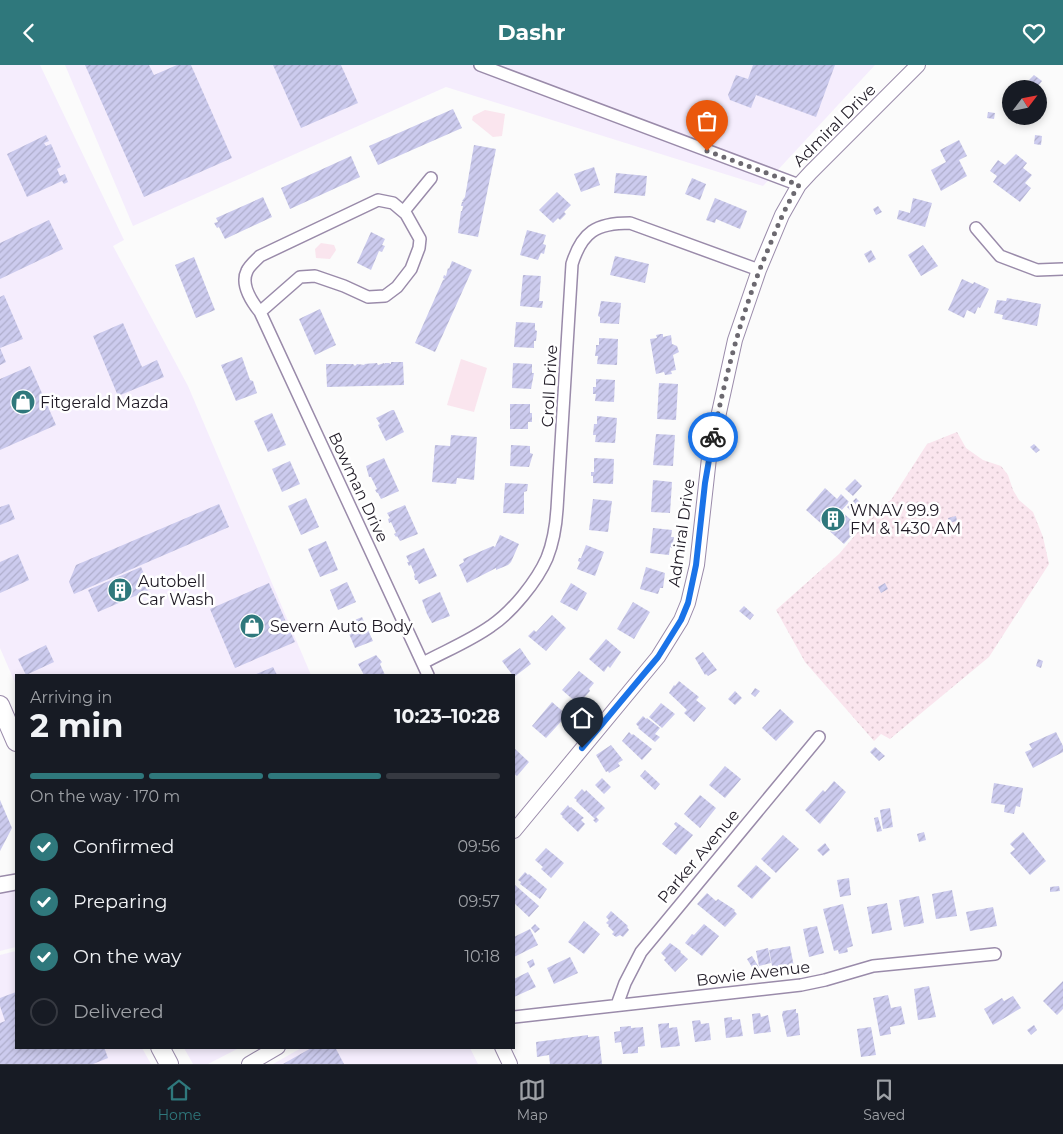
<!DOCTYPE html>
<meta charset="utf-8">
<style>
body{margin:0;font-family:Montserrat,sans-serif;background:#20242c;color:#f1f3f6;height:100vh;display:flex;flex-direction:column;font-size:19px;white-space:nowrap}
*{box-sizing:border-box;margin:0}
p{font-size:16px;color:#9ea1a6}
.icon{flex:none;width:28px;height:28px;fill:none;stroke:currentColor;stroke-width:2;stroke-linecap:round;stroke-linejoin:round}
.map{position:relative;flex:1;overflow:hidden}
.panel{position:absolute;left:15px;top:609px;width:500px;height:375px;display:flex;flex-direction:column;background:#171b24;border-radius:0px;box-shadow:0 2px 8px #0003}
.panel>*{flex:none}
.needle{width:32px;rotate:58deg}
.buttons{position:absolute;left:1002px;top:15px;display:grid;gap:10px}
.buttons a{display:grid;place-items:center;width:45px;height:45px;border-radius:50%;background:#171b24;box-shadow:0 2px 8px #0003;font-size:25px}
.pin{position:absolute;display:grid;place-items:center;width:42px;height:42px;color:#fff;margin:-51px -21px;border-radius:50% 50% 50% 0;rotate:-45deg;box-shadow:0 0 5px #0007}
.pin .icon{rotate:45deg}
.courier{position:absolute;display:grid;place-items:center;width:50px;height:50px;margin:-25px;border:4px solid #1a73e8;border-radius:50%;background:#fff;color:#222;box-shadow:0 1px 6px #0007}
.headline em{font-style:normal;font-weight:700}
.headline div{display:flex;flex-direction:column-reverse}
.headline{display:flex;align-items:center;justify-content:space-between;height:85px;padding:0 15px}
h1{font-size:32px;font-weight:700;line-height:38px}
.bar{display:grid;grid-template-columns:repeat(4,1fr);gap:8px 5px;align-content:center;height:60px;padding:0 15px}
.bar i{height:6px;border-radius:4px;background:#363941}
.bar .current{background:#2f787c}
.bar p{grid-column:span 4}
ol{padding:0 15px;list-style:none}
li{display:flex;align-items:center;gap:15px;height:55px}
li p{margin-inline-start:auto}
li .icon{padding:5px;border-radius:50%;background:#2f787c;color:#fff;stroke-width:4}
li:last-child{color:#9ea1a6}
li i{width:28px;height:28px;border:2px solid #363941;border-radius:50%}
header{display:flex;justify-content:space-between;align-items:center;height:65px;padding:0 15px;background:#2f787c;color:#fff;font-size:22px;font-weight:700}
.tab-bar{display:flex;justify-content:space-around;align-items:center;height:70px;border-top:1px solid #363941;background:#171b24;font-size:14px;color:#9ea1a6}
.tab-bar a{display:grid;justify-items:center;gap:2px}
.tab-bar .current{color:#2f787c}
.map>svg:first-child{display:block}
</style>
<header><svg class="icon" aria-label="back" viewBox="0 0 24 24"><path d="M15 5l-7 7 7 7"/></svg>Dashr<svg class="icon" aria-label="heart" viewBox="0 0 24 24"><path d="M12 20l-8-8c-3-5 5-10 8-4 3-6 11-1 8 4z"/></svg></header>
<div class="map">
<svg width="1063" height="999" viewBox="0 0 1063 999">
<defs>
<pattern id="grass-dots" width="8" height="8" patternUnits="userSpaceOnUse" patternTransform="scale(1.25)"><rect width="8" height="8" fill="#fae5ee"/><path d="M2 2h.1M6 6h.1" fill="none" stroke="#d6c4cc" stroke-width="1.8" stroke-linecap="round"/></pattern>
<pattern id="building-hatch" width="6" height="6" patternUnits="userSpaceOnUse" patternTransform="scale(1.25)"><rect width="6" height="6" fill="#cccbee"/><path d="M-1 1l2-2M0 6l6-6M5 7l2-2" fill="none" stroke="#afaecc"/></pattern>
</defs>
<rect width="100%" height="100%" fill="#fbfbfb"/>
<path fill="#f5edfd" d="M0,0h40l84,175 -11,6 75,140 123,289h-295v10l-16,-37z
M65,0h810l-112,121 -317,-99 -313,139z
M16,825v57l-16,4v-58z
M16,886v96l126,1 9,16h-151v-109z
M303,982l167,1 8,16h-205z
M184,983h55l-31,16h-15z"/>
<path fill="url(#grass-dots)" d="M957,367l9,16 17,12 18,6 7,9 5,15 6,10 14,12 10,25 6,27 -60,93 -99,82 -9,-5 -7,7 -69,-79 -29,-52 63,-56 41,-48 11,-6 36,-56z"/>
<path fill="#fae5ee" d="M485,45l20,4 -3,22 -9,1 -21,-17 1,-4z
M321,178l13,2 2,5 -6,9 -14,-1 -1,-9z
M461,294l26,9 -13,44 -27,-7z"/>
<path fill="url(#building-hatch)" d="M85,0h64l5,10 23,-10h14l41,93 -88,39z
M273,0h68l17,38 -57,25z
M753,0h82l-19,52 -60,-22 -5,13 -21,-8 -2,-5 8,-20 12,4z
M1034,10l8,6 -5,6 -8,-7z
M453,44l9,19 -84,37 -9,-19z
M988,47l7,1 -1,6 -7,-1z
M46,70l3,6 -5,2 2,3 5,-2 10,23 -4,2 3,7 5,-2 3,8 -4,2 -2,-3 -35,16 -20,-43z
M1035,70l7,1 -1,9 -7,-1z
M959,75l8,16 -8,4 8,16 -26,15 -10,-21 15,-8 -6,-12z
M474,80l22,4 -18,88 -20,-4 3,-22h1l1,-5h-2l1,-4h2l-2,-1 3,-4z
M1016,89l11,9 -4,5 9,7 -7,8 6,5 -11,14 -27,-20 4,-6 -7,-5 8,-11 7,5z
M351,91l9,21 -70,32 -9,-21z
M594,102l6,18 -19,7 -7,-18z
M616,108l31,3 -2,20 -31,-3z
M692,113l14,6 -6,16 -15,-6z
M557,127l14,13 -7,7 2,2 -6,6 -2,-2 -5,5 -14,-13z
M263,132l9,20 -47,22 -6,-12 -2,1 -3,-5 4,-1 -2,-4z
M715,133l32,13 -7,18 -24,-10 -1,4 -9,-3z
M913,133l19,5 -7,24 -28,-8 2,-9 11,3z
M878,141l4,6 -6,3 -3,-6z
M49,155l14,29 -63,30v-36z
M527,165l19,5 -3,9 3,1 -2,9 -3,-1 -3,7 -18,-5z
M371,167l14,7 -3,6 3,1 -3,6 -3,-1 -8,19 -14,-7z
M923,180l15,21 -17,10 -13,-21z
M871,185l5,9 -7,4 -5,-9z
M615,191l34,8 -4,19 -35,-8z
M194,192l21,53 -19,8 -21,-53z
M452,196l20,9 -37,82 -20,-9 28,-63 2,-1 -2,-1 1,-3 2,1 2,-8 1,1z
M523,210l18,1 -2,25h4l-1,7 -22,-2z
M962,214l11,5 1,-2 15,7 -9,19 -2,-1 -3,7 -8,-4 -3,8 -16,-8z
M4,230l19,44 -23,9 6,14 -6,3v-68z
M1007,233l34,6 -4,22 -35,-7 1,-4 -9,-2 3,-13 9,1z
M601,236l20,2 -2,21 -19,-1v-6l-2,-1z
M320,244l16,36 -21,10 -16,-36z
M516,257l19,1v7l2,1 -1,10h-2v7l-20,-1z
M123,258l19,44 15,-7 7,17 -46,19 -25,-60z
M661,269h2v3l8,-2 1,9 5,2 2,6 -6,3 3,15 -5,1 1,3 -7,1 -1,-3 -8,2 -6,-35 7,-1 -1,-3z
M599,273l19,1 -1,26 -20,-1 1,-8h-3l1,-7v-4h3z
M242,292l8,23 3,1 4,12 -21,8 -15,-36z
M391,297h12l1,23 -77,2 -1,-23h27l2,2 2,-2 8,1 -1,-1 13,-1 1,2 6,-2 1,1v-1h4l2,1z
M513,298l19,1v9h2l-3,16 -19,-1z
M30,301l26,59 -56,25v-71z
M596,314l19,1 -1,22 -19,-1 1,-7h-3v-7h3z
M659,318l19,1 -2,36 -19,-1z
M510,339h20v9h2v9h-4v7h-18z
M392,345h2l10,22 -18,9 -8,-16 2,-1 -4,-6z
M272,348l14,32 -18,7 -14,-31z
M597,351l20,2 -2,25 -20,-1 1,-7h-3l1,-11h3z
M656,369l19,1 -2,31 -20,-1z
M451,370l26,2 -3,43 -17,-2 -1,6 -24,-2 3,-37 15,1z
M1034,379l6,6 -4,3 -6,-6z
M511,380l19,1v7l3,1 -4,13 -19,-1z
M384,393l15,33 -18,8 -3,-6h-1l-2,-3 2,-1 -6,-12h-2l-3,-11z
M594,393l20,1 -1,25 -20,-1v-7h-2v-4h3z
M290,396l10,23 -18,8 -10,-23z
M855,414l7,7 -9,10 -8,-7z
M653,415l19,2 -2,31 -19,-1z
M505,418l23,1 -1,7 -3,1v22l-21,-1z
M825,423l12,11 4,-5 8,8 -8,9 18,16 -15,17 -38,-34z
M306,433l13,29 -18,8 -13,-29z
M856,433l6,6 -3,4 -6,-7z
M593,434l19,2 -4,31 -19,-2z
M851,438l6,7 -4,3 -6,-6z
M9,439l6,15 -15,6v-18z
M219,439l10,23 -155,67 -5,-12 7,-17z
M405,440l13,29 -18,7 -3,-5 -1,1 -2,-3 2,-1 -5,-11 -2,1 -1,-4 2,-1 -3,-5z
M956,451l1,5 -8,2 -1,-5z
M653,463l19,2 -1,7h3l-2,11 -2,-1 -1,8 -19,-2z
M500,470l19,9 -8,18 -3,3 -12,5v-2l-29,15 -8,-18 5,-3 -1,-3 30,-13 2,1z
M326,476l12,29 -18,7 -12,-28z
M586,480l18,7 -9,24 -18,-7 3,-7 -2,-1 1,-3h2z
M424,483l13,28 -18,8 -2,-4h-2l-1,-4 1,-1 -4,-10 -2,1 -2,-4h2l-3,-6z
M18,489l11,26 -29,13v-31z
M141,502l10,22 -53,23 -10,-22z
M646,502l19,6 -2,15h-3l-2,6 -18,-5z
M347,517l9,20 -18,8 -8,-20z
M269,518l26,59 -60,26 -25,-59z
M571,518l16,10 -10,18 -17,-9z
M885,518l3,6 -7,4 -3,-6z
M440,527l10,24 -18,7 -5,-9 -5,-14z
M633,537l17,10 -16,27 -17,-10z
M744,541l10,9 -4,5 -11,-9z
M552,550l14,13 -20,23 -18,-15 6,-6 2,2z
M362,552l11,24 -18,7 -10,-24z
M606,574l15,13 -11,16 -2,-2 -4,6 -15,-13z
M46,580l8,17 -28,13 -8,-16z
M520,583l11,16 -17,13 -12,-16z
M703,587l14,18 -9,6 -2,-2 -1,1 -10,-17z
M376,590l6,7 -2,2 5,11h-21l-6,-11z
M1038,594l5,2 -2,7 -5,-2z
M273,602l4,8h-23z
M579,606l15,12 -5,6 1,2 -7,8 -2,-2 -4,6 -15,-13z
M679,616l20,16 -3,3 10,8 -12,14 -10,-9 3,-3 -18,-17 5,-8 1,1z
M755,623l5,3 -5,6 -4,-3z
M735,626l7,7 -7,7 -7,-6z
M552,637l15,13 -21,23 -14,-12z
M661,638l14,11 -13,14 -13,-11z
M780,644l14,13 -18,19 -14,-13z
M643,651l3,3 1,-1 13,10 -5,6 5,3 -5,5 -17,-14 1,-1 -3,-3z
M629,667l3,3 1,-1 19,15 -10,11 -20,-19z
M1056,667l7,14v6l-30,16 -8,-16 7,-3 -3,-5z
M611,680l12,15 -5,3 2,3 -11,7 -1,-2 -2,1 -10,-17z
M875,682l10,9 -6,5 -9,-9z
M514,683l15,14 -12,14 -3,-2z
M725,701l16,13 -16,19 -16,-13z
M645,705l15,14 -5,6 -15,-14z
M602,713l9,9 -7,7 -9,-9z
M834,716l12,11 -26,32 -15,-14 18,-20 2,2z
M994,718l29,5 -3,19 -4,-1 -2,8 -10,-2 1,-7 -14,-2z
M582,724l3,3 1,-2 19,18 -9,9 3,3 -3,3 -3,-3 2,-1 -19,-18 1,-1 -3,-2z
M700,730l16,13 -16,20 -16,-14z
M0,735l12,28 -12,23z
M568,740l2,3 1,-1 13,11 -3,2 4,4 -7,8 -16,-15 1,-1 -3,-2z
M890,743l3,19 -10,2 -3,-19z
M878,752l4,14 -5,1 -3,-14z
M676,757l17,13 -17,20 -14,-11 15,-17 -3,-3z
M924,767l2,8 -7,2 -2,-8z
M1023,767l23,29 -16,14 -20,-22 5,-4 -5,-5z
M783,770l16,14 -23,24 -15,-14z
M825,778l5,7 -7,6 -6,-6z
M546,783l18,15 -13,15 -10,-9 2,-2 -8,-7z
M756,800l15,13 -19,21 -15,-13z
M525,807l3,3 1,-1 18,15 -7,10 -20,-15 1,-2 -3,-2z
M849,813l2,17 -11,2 -3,-17z
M515,820l24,21 -10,11 -15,-14z
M1059,821l1,5 -10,1v-5z
M952,825l5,26 -21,3 -4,-25z
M707,828l9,8 2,-2 17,11 -1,1 3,3 -12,13 -28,-23z
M919,831l5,27 -20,4 -5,-27z
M887,838l5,27 -20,4 -5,-27z
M843,839l10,42 -6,2 1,4 -9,2 -1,-4 -4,1 -11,-42z
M993,842l4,19 -27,5 -4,-19z
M611,846l17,15 -1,1 2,3 -6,7 -3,-2 -4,2 -4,-3 2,-2 -6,-6 1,-1 -3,-2 3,-3 -3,-3z
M584,856l16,13 -16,20 -16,-12z
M535,859l5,5 -5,4 -4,-5z
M704,859l15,12 -17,20 -17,-13 7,-9 2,1z
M817,861l7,27 -15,4 -6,-28z
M530,864l8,16 -24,12v-20z
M670,878l11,8 -1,1 8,7 -13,13 -11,-12 2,-2 -5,-5z
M790,881l4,21 -8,1 1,2 -4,1 -1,-2 -9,2 -4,-21z
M768,883l3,15 -12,3 -3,-15z
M752,891l8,13 -5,3 -8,-13z
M570,892l8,16 -24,11 -7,-16z
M533,894l2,6 -5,3 -3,-6z
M528,907l8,15 -22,10v-18z
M1063,916v28l-6,6 -14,-14z
M929,921l7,31 -18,3 -4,-31z
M16,927v55h88l4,11 -15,6h-93v-41l5,-2 -5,-15v-8z
M888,930l3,13 10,-2 4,18 -15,3 1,7 -11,2 -7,-38z
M1013,931l8,12 -28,17 -9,-16 18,-11 2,3z
M796,944v4h2l2,22 -13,2 -5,-22 1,-4z
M760,948l1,4 7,-2 3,17 -17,2 -2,-20z
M732,952v3l8,-1 3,17 -17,2 -2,-20z
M700,955l1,4 8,-1 2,17 -16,2 -3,-21z
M669,958v5l8,-1 3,19 -19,2 -3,-24z
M1034,960l3,5 -6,5 -4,-5z
M631,961v2l12,-1 2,19 -7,1v6l-15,1 -2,-12 -6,1 -1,-11 6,-1v-4z
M871,962l5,28 -15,2 -4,-28z
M588,970v2l11,-1 3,28h-52l-1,-9 -12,2 -1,-15z
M313,982h22l9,17h-61z"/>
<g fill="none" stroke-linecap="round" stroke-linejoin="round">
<defs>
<path id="minor" d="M480,0l319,120
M378,135l15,3 13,11 14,25 -1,9 -8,21 -14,18 -12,9 -17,1 -24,-11 -29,-10 -15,1 -40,35c-8,-10 -20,-27 -13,-41 2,-5 9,-11 13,-15z
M404,146l27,-33
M976,163l24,28 37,14 26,-1
M260,247l168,363
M423,598c22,-12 47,-22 68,-37 21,-14 46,-45 56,-68 6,-15 9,-33 10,-49l15,-245c10,-32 24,-41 58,-41l129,47
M617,940l8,-22 16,-31 178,-215
M514,952l287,-32 24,-5 48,-14 122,-12"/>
<path id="tertiary" d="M514,766l144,-174 23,-37 7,-17 9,-38 12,-107 26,-118 24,-70 23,-55 17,-30 12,-13 107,-107
M502,982l8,17
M249,999l29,-17"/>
<path id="secondary" d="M0,820l16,-3"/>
<path id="primary" d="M0,640l16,37
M160,982l9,17"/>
</defs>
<use href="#minor" stroke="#9a8baa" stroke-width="14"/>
<use href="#tertiary" stroke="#9a8baa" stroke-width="16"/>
<use href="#secondary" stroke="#9a8baa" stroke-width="18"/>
<use href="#primary" stroke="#9a8baa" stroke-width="20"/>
<use href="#minor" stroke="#fff" stroke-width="11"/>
<use href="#tertiary" stroke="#fff" stroke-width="14"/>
<use href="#secondary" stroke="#fff" stroke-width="15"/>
<use href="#primary" stroke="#fff" stroke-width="18"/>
</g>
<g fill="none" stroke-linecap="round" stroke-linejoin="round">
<path stroke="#6c6970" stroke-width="5" stroke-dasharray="0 9" d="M707,86l92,34c-13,20 -21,40 -30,62 -27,63 -42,123 -56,190"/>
<path stroke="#1a73e8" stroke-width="6" d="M582,683l76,-91 23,-37 7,-17 8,-38 9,-82 8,-46"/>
</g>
<defs>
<symbol id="shop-disc" viewBox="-11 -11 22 22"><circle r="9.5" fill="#2f787c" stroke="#fff"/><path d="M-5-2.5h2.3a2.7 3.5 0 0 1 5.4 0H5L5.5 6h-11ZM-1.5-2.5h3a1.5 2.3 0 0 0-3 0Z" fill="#fff"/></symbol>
<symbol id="building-disc" viewBox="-11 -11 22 22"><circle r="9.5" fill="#2f787c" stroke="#fff"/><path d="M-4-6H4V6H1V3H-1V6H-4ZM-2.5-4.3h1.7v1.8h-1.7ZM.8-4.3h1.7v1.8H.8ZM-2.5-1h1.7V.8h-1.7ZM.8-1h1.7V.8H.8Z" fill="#fff"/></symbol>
</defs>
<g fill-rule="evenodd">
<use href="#shop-disc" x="9" y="323" width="28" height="28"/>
<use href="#building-disc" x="819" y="440" width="28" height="28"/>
<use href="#building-disc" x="106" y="511" width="28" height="28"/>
<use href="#shop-disc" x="238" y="547" width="28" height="28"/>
</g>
<g text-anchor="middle" stroke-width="5" stroke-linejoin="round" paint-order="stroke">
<g font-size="16" fill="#1f1a25" stroke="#fff">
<text transform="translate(834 60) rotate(-45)" y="6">Admiral Drive</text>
<text transform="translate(549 321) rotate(-87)" y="6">Croll Drive</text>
<text transform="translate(359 422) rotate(65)" y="6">Bowman Drive</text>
<text transform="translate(681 468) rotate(-82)" y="6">Admiral Drive</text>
<text transform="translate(698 791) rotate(-50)" y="6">Parker Avenue</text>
<text transform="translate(753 908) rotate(-7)" y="6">Bowie Avenue</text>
</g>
<g font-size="16" fill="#1f1a25" stroke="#fff" text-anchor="start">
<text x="40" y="343">Fitgerald Mazda</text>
<text x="850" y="451">WNAV 99.9<tspan x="850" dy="18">FM &amp; 1430 AM</tspan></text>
<text x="138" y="522">Autobell<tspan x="138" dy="18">Car Wash</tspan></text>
<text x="270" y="567">Severn Auto Body</text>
</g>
</g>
</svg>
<div class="buttons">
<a><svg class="needle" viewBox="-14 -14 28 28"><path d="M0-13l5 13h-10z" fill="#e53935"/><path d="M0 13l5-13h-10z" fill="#9ea1a6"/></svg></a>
</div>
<div class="pin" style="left:707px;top:86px;background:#ea580c"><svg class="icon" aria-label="bag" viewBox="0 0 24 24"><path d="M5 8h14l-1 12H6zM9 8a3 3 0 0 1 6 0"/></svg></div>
<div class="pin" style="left:582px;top:683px;background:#1f2937"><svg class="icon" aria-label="home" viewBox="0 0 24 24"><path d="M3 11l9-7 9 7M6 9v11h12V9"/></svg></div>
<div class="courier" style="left:713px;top:372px"><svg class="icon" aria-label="bike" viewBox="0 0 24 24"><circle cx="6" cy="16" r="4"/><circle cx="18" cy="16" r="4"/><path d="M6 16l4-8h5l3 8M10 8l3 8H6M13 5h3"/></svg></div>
<section class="panel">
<div class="headline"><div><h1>2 min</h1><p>Arriving in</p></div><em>10:23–10:28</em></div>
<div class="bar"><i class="current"></i><i class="current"></i><i class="current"></i><i></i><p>On the way · 170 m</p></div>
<ol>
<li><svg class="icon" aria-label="check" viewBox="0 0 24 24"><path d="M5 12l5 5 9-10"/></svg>Confirmed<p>09:56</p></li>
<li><svg class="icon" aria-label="check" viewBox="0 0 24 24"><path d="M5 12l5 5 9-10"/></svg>Preparing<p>09:57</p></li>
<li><svg class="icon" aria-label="check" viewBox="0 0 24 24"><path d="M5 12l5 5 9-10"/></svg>On the way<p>10:18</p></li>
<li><i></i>Delivered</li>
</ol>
</section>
</div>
<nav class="tab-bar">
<a class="current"><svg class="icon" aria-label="home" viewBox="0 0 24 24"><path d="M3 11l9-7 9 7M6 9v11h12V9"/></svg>Home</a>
<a><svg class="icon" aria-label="map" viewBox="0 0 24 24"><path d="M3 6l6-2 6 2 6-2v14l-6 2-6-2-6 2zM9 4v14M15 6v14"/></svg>Map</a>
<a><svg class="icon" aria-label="saved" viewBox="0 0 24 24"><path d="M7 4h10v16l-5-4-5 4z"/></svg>Saved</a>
</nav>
